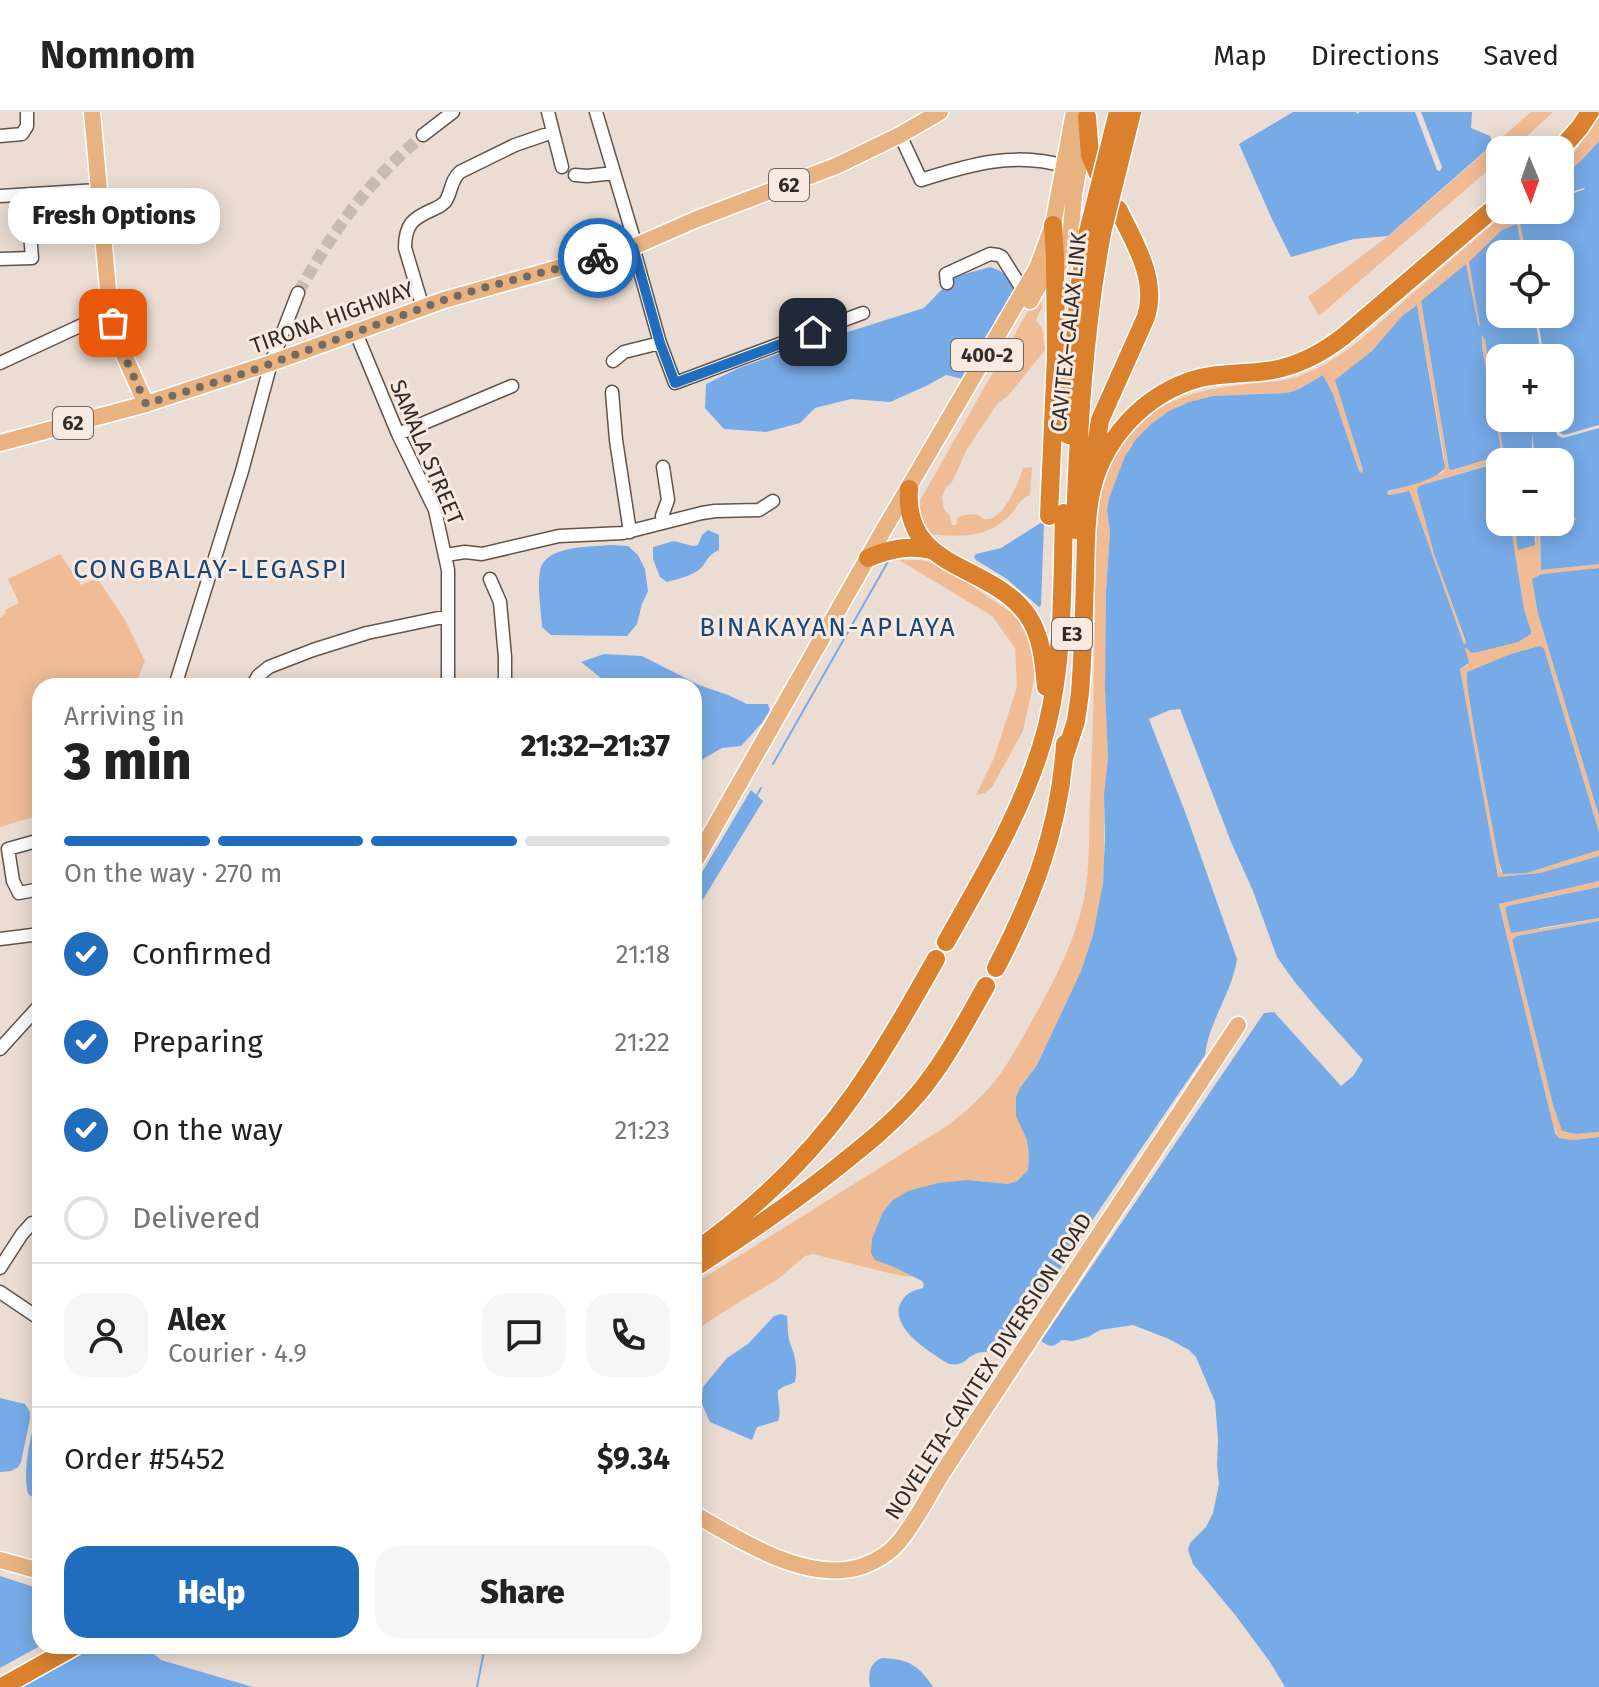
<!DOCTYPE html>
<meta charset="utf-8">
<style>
body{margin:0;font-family:"Fira Sans",sans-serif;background:#f6f6f6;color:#222;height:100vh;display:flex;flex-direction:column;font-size:30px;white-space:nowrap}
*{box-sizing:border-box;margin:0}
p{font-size:26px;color:#767676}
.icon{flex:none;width:44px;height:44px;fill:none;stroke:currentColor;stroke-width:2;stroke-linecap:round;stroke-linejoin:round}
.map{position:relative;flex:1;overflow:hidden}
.drawer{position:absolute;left:32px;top:566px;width:670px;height:976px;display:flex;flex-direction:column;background:#fff;border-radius:24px;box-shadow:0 4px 20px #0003}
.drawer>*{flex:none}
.needle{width:52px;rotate:178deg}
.fabs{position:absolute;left:1486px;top:24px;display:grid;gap:16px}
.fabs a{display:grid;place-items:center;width:88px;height:88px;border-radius:16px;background:#fff;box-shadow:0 4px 20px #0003;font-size:40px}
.pin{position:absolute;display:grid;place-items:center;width:68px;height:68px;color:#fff;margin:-34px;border-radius:16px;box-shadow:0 4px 12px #0006}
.courier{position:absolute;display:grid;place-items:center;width:80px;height:80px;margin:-40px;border:6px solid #216dbd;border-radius:50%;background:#fff;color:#222;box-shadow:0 2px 10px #0007}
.bubble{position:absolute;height:56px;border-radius:24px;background:#fff;box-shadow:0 4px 20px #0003;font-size:26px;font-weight:800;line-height:56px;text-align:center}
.overview em{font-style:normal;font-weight:800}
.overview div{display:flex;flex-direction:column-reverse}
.overview{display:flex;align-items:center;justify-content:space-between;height:136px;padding:0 32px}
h1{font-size:52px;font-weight:800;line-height:60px}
.bar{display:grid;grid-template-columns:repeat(4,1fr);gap:12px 8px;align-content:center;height:96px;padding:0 32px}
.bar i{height:10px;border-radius:6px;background:#e0e0e0}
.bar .active{background:#216dbd}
.bar p{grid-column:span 4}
.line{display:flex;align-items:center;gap:20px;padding:0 32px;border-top:2px solid #e0e0e0}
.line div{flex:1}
.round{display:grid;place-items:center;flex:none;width:84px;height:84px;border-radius:24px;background:#f6f6f6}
ol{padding:0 32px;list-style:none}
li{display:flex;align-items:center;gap:24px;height:88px}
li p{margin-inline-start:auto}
li .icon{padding:8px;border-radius:50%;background:#216dbd;color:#fff;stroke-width:4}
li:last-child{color:#767676}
li i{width:44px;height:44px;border:4px solid #e0e0e0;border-radius:50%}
.button{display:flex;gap:16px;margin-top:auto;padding:16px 32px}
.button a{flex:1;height:92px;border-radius:24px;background:#216dbd;color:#fff;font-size:32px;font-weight:800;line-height:92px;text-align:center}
.button a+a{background:#f6f6f6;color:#222}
header{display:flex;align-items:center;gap:48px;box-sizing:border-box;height:112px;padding:0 40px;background:#fff;border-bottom:2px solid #e0e0e0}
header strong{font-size:38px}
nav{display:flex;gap:44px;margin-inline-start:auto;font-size:28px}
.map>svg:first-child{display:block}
</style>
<header>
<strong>Nomnom</strong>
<nav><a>Map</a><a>Directions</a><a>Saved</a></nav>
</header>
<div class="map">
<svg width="1599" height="1575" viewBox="0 0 1599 1575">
<rect width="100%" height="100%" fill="#ebddd3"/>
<path fill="#efbc95" d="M1531,0h22l-41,38h-12v10l-181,156 -11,-19 89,-68z
M1599,3v26l-16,18 -23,20v-13l17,-17z
M1509,98h21l-10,13 6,31h-3l-6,-30 -15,6 -22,96 -2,-2 -12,-59 -45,36 28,168 3,1 49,-15 -1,-13 -18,-94v-13l3,5 20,122h-8l-75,23 -4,2 -1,4 17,63 32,90 -3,2 -52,-151 -7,-4 -15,4 -3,-2 58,-21v-15l-27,-152 -15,11 -30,35 -36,29 27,91 -1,2 -3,-2 -26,-77 -10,-19 -24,14 -12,4 -74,3 -24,6 -10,4 -49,40 -5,10 -16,42 -2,12 3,22 -4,60 -1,97 3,70 -4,35v72l-3,36 -8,33 -12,36 -44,94 -17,23 9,67 -1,15 -11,11 -9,3 -40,-4 -57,97 -22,-4 -76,-19 -8,2 -27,23 -42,25 -42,27v-47l256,-160c16,-13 31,-26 44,-42 14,-17 24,-37 35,-56 23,-40 45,-82 55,-127 6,-32 5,-65 6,-97 3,-64 4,-129 5,-194 0,-53 -6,-112 23,-159 31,-49 77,-59 130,-65 18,-2 37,-2 54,-9 40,-15 71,-46 102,-74 35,-30 70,-61 105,-91z
M1039,180l3,15 -6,13 6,8 3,22 -37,46 -10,7 -31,46 -15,33 -7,7 -3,9 2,11 6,7 2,9h4l2,-8c7,-2 14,-4 20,-2 2,1 4,3 6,4 19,4 35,-38 39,-51l9,-1 -2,28c-11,4 -13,14 -22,22 -23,23 -56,20 -85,16l-5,-29z
M1575,404l3,1 -3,3 -36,12 2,38 58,-6v4l-57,6 -4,40 61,202v16l-53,-177 -70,85 25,132 26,1 72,-23v6l-59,17 -42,4 -38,-208 8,-4 -4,-17 67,-17 -7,-22 -14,-87h4l4,27 18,-7 -2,-20h3l3,4 20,-4v-2z
M60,442l21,31 16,-7 28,42 20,41 -8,19 -9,6h-88v129l-40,12v-209l6,-5 -1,-3 14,-7 -11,-24z
M899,448h21l22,5 74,51 16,30 3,20 -1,14 -11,51 -31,56 -7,6 -9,2 18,-37 23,-71 -2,-39 -23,-32z
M1599,769v6l-92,19 -2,2 36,21 58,-11v3l-82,15 -5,4 41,165 10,27 12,2 24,-2v5l-26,3 -14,-2 -6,-13 -54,-221z"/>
<path fill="#77abe7" d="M1293,0h63l1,2 3,-2h55l22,58 3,1 2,-4 -21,-55h51l-1,16 19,8 3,8 -105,92 -34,3 -63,18 -20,-40 -32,-73z
M1599,29v284l-35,10 -4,-2 -5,-15h5v-60h-16l-7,-44h23v-60h-34l-6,-31 10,-13h30v-12l25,-9 -1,-1 -20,6 -4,-15 23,-20z
M1517,112l6,30h-23v60h34l8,44h-42v60h52l5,17 6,3 36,-10v136l-58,6 -1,-41 35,-9 2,-3 -17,3v-58h-25l-3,-29v29h-27l-20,-122 -3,-5v13l18,94 1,13 -49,15 -3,-1 -28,-168 45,-37 12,60 2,2 -11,-64 33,-32z
M990,155c13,4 19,9 26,20l-53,92 -17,-4 -20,11 -36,16 -39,-3 -36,9 -15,15 -34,9 -42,-3 -19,-21 1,-24 33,-16 39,-14 146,-46 30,-31z
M1417,193l28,163c-13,14 -39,18 -57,23l-1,3 2,1 20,-4 2,4 53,150 2,-3 -32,-88 -17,-63 1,-4 4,-2 78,-23v60h10l14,87 7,22v3l-13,8 -40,10 -7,1 -4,-5h-2l4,15 -9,6 38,208 42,-4 59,-17v25l-100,23 56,229 4,5 14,2 26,-3v550h-314l-15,-25 -34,-46 -43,-52 -5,-14 2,-7 16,-16 7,-14 6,-29 -2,-19 1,-26 -3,-37 -19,-45 -7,-7 -20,-11 -36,-14 -33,5 -12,7 -15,4 -11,-1c-9,7 -11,8 -21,1l223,-328 10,-1 67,74 12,-10 10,-16 -43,-48 -26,-31 -17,-24 -24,-66 -22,-49 -51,-133 -10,1 -21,9 38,98 50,142c-5,34 -28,62 -32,96l-114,167 -87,133c-9,-3 -19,-5 -29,-1 -12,6 -10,12 -26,10 -18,-11 -55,-33 -50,-57 2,-6 6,-12 12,-15 4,-2 8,-3 12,-4l1,-4 -2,-3 -28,-14 -19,-7 -4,-7 1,-14 11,-27 10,-12 15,-9 30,-8 30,-3 40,4 9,-3 11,-11 1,-15 -2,-15 -11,-24v-19l4,-9 17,-23 44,-94 12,-36 10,-52 2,-46 -1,-43 4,-35 -3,-70 1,-97 4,-60 -3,-22 2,-12 16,-42 11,-17 14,-14 19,-14 20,-9 24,-6 74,-3 12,-4 24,-14 10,19 26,77 3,2 1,-3 -28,-90 37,-29 30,-35z
M1042,410l2,1 -3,82 -2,2 -32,-28 -31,-19 -2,-3 2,-3 25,-6z
M1514,410h20l1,23 -17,5z
M708,418l11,5v15c-14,7 -10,10 -19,19 -8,7 -23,10 -33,13l-7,-5 -7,-18v-12l21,-6 19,5 5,-1 4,-10z
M611,433l17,1 10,9 7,14 3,22 -6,13 -5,20 -10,12 -76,-1 -9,-8c-1,-18 -5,-39 -2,-56 4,-26 51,-24 71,-26z
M1599,456v248l-61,-202 -6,-35 10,-5z
M1540,534l4,3 2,6 53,177v18l-72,23 -24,1 -4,-12 -23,-122 -9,-56v-12l44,-18z
M604,542l38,2 57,29 29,10 19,9h21l2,7 -8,12 -21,23 -19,2 -19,11 -9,21v-94h-88l-5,-8 -20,-16z
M751,678l12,11 -69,113v-28z
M1599,775v31l-88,15 -6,-25 2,-2z
M1599,809v211l-24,2 -13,-3 -9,-26 -41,-165 5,-4z
M781,1202l6,2c1,8 0,18 3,27 5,13 8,23 5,39 -7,4 -12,3 -17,9 -1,11 4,18 0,30l-21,6 -5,13 -42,-18 -9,-20 2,-15 24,-29 21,-14 26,-28z
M0,1286l25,6 5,8v7l-9,43 -3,5 -7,4 -11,1z
M40,1299v90l-11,-6c-8,-16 2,-70 11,-84z
M0,1464l40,13v57h104l17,14 92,27h-253z
M882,1546c26,1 37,7 51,29h-63c-2,-13 -1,-24 12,-29z"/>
<path fill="#ebddd3" d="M40,1534h55l-74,41h-21v-19z"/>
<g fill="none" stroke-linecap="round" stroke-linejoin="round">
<path stroke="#77abe7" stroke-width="2" d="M773,652l117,-206
M756,685l5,-9
M477,1575l8,-41"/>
<path stroke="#c6bab1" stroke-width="12" stroke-dasharray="12 6" stroke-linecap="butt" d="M298,181c36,-64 69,-110 125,-158"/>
<defs>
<path id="minor" d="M548,0l14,55
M596,0l40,134
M423,23l30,-23
M900,23l21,45c47,-15 94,-29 143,-14
M0,24l22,-2 5,-8v-14
M575,63l12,1 27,-3
M0,84l98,-6
M633,135l27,96 15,40 188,-70
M0,147l32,-1 -5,-62
M947,171l-1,-9 44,-20 8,1 4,2 22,35
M423,196l-18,-60c0,-24 8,-30 29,-39 5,-2 7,-3 11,-7 7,-10 5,-21 15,-30l55,-27 38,-13
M356,221l42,101 37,76 13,60v116
M613,249l11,-9 36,-9
M0,251l110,-51
M612,280l4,48 14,92
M398,322l114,-48
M663,355l5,33 -6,16 1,7
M446,443l19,-3 17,2 77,-18 64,-3 79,-20 13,-2 44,-1 14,-9
M490,467l10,23 5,55v29
M175,574l67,-215 29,-108 27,-70
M252,574l6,-10 11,-9 44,-17 54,-17 81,-17
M40,728l-32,9 5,32 6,12 21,-4
M0,827l40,-5
M0,937l40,-44
M0,1156l22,-34 10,-11
M0,1180l40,27"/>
<path id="major" d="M92,0l18,200 14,43 22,49
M1030,189l9,-16 16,-15 11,-15 4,-15 4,-45 11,-64
M0,331l146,-39 125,-41 173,-63 189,-53 64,-28 139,-53 64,-31 40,-23
M694,751l189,-332 154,-263 16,-43 21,-113
M694,1402c47,26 113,71 169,52 13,-5 26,-12 35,-23 17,-20 29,-45 42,-66 19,-30 38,-58 57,-87 80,-122 160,-243 241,-365
M0,1448l40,11"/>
<path id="highway" d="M1087,5l3,38 8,19
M1560,38l20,-23 10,-15
M1068,323l11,-146 9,-57
M1092,359l8,-51 46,-103c12,-38 -12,-75 -28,-108
M909,377c-6,83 82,73 119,127 14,21 16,47 18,71
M1049,404l7,-160 -1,-99 -2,-32
M1075,418c3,-99 9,-199 27,-297
M868,446c22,-9 39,-13 63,-8
M1065,643l11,-34 4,-28c3,-38 4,-77 5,-116 1,-26 0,-53 5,-79 10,-57 54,-105 110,-120 22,-5 45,-4 67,-7 29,-4 54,-17 77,-35l156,-133
M946,830c39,-69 81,-138 101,-216 17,-69 15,-143 17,-213
M996,856c38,-73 64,-141 69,-224
M694,1140c61,-43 117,-97 160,-158 30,-43 56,-89 82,-135
M694,1156c48,-31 96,-63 141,-99 29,-23 58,-46 82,-74 28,-33 48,-72 69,-109
M2,1575l73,-41"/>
</defs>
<use href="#minor" stroke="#60544c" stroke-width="15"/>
<use href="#major" stroke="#fff" stroke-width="19"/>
<use href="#highway" stroke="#fff" stroke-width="21"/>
<use href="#minor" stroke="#fff" stroke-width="12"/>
<use href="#major" stroke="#e9b381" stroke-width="16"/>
<use href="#highway" stroke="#db802d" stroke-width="18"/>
<defs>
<path id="highway-bridge" d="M1088,120l30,-120
M1102,121l30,-121"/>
</defs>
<use href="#highway-bridge" stroke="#fff" stroke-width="21" stroke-linecap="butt"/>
<use href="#highway-bridge" stroke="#db802d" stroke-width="18"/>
</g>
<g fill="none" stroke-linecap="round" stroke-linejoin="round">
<path stroke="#726a64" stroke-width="8" stroke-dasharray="0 14.4" d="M113,211l11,32 22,49 102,-32 196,-72 35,-11 119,-31"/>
<path stroke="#216dbd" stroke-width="10" d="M598,146l35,-11 27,96 15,40 138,-51"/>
</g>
<g text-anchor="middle" stroke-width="6" stroke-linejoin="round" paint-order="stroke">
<g fill="#f8eae0" stroke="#6d6560" stroke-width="2">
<rect x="769" y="57" width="40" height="32" rx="6"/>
<rect x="951" y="227" width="72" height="32" rx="6"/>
<rect x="53" y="295" width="40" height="32" rx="6"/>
<rect x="1052" y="506" width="40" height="32" rx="6"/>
</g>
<g font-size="20" font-weight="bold" fill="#312c29">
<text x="789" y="80">62</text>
<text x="987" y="250">400-2</text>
<text x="73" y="318">62</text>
<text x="1072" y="529">E3</text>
</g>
<g font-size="22" fill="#312c29" stroke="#f8eae0">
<text transform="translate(332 205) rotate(-20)" y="8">TIRONA HIGHWAY</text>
<text transform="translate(1068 220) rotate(-84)" y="8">CAVITEX–CALAX LINK</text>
<text transform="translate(427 340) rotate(67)" y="8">SAMALA STREET</text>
<text transform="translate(988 1254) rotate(-57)" y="8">NOVELETA-CAVITEX DIVERSION ROAD</text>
</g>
<g font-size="26" letter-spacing="2" fill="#174679" stroke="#f8eae0">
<text x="211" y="466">CONGBALAY-LEGASPI</text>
<text x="828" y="524">BINAKAYAN-APLAYA</text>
</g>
</g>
</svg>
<div class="fabs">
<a><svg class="needle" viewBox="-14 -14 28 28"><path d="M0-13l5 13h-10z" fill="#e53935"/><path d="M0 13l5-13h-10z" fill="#767676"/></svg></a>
<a><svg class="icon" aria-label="locate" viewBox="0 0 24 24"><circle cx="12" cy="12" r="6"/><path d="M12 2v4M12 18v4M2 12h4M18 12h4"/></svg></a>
<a>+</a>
<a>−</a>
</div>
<div class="pin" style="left:113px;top:211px;background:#ea580c"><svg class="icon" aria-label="bag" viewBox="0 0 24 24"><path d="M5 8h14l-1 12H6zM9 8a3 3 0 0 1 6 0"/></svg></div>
<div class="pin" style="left:813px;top:220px;background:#1f2937"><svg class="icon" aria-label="home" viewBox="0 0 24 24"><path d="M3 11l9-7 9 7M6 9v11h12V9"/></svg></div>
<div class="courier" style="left:598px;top:146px"><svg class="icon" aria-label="bike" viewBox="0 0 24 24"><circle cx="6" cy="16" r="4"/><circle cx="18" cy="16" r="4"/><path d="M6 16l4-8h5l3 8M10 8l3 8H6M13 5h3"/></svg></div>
<div class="bubble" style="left:8px;top:76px;width:212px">Fresh Options</div>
<section class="drawer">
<div class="overview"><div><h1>3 min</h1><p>Arriving in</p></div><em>21:32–21:37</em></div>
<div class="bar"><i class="active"></i><i class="active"></i><i class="active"></i><i></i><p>On the way · 270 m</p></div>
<ol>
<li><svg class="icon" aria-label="check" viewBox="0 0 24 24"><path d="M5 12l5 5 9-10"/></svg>Confirmed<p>21:18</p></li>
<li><svg class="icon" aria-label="check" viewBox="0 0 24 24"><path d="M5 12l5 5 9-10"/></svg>Preparing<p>21:22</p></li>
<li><svg class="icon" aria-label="check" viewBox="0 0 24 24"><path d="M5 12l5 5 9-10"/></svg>On the way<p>21:23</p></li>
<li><i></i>Delivered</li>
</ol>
<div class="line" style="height:144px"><a class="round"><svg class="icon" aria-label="person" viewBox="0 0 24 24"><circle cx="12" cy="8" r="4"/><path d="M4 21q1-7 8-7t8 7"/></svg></a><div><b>Alex</b><p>Courier · 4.9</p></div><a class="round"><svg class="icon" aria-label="chat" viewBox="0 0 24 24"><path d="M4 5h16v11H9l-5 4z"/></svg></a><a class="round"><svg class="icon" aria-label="phone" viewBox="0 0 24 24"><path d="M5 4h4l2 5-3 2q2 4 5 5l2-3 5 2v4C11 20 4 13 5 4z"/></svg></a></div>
<div class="line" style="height:104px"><div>Order #5452</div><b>$9.34</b></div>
<div class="button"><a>Help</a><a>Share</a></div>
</section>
</div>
